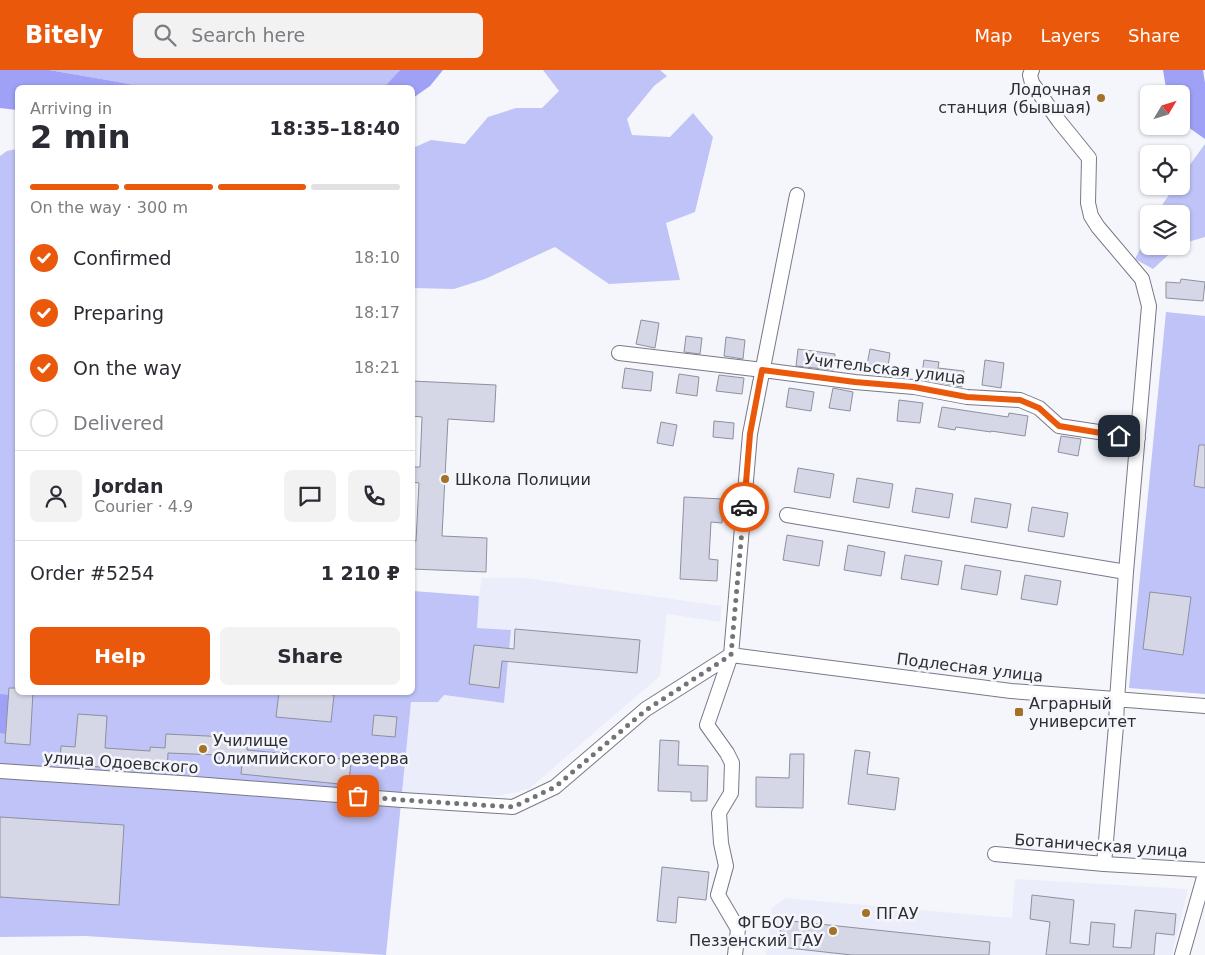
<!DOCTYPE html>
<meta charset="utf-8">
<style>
body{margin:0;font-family:"DejaVu Sans",sans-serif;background:#f2f2f3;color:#2b2b33;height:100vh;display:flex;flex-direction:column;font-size:19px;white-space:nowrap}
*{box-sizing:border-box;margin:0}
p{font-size:16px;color:#7c7c81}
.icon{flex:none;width:28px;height:28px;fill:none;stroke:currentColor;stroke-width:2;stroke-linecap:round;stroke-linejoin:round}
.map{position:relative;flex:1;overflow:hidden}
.sheet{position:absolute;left:15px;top:15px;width:400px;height:610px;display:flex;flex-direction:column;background:#fff;border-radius:8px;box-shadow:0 1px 4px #0004}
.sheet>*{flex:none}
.needle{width:32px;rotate:52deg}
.tools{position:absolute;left:1140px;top:15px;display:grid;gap:10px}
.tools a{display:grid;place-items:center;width:50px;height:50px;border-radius:8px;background:#fff;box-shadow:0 1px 4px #0004;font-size:25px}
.pin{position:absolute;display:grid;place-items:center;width:42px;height:42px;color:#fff;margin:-21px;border-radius:10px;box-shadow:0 2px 8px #0006}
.courier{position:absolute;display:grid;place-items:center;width:50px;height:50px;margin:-25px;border:4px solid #ea580c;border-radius:50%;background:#fff;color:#222;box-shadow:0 1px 6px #0007}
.summary em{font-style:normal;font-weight:600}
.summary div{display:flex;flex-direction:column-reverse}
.summary{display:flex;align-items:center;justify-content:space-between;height:85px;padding:0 15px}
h1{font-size:32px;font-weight:600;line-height:38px}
.bar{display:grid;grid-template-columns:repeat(4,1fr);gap:8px 5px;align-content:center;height:60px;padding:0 15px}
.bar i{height:6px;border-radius:4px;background:#e1e1e2}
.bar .on{background:#ea580c}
.bar p{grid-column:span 4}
.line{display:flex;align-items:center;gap:12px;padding:0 15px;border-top:1px solid #e1e1e2}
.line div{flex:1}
.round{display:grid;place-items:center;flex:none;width:52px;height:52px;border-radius:8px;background:#f2f2f3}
ol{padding:0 15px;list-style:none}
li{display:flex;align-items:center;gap:15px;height:55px}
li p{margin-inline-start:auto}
li .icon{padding:5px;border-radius:50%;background:#ea580c;color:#fff;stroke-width:4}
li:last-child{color:#7c7c81}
li i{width:28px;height:28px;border:2px solid #e1e1e2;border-radius:50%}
.button{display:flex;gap:10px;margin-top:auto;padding:10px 15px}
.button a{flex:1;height:58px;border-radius:8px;background:#ea580c;color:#fff;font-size:20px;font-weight:600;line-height:58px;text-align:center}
.button a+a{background:#f2f2f3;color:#2b2b33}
header{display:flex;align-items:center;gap:30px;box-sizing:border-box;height:70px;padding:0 25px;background:#ea580c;color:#fff}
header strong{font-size:24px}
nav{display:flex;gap:28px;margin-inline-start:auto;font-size:18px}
.search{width:350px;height:45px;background:#f2f2f3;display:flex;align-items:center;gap:12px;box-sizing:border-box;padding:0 18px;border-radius:8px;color:#7c7c81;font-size:19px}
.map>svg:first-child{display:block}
</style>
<header>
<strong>Bitely</strong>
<div class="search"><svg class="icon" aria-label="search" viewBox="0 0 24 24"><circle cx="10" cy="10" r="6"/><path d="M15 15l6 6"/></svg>Search here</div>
<nav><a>Map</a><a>Layers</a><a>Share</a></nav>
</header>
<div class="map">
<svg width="1205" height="885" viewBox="0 0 1205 885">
<rect width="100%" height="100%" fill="#f5f6fc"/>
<path fill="#ecedfb" d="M482,508h43l197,28 -2,16 -53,-8 -7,62 -131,113 -29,7 -98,-1 9,-93h27l6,-7 60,8 7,-72 -34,-3 2,-32z
M1015,809l173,10 -16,66h-406l6,-47 13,-10 227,20z"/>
<path fill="#bfc3f7" d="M49,0h351l-15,16 -5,2h-239l-28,-7z
M543,0h117l7,6 -13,10 -27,33 5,16 38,2 23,-24 20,24 -18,75 -29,11 14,57 -71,4 -54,-37 -70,32 -31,10 -41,-1v-140l18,-8 34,4 23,-27 28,-9h26l17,-17z
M1205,74v93l-24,7v-30h-23l6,-12 11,-16h6v-9z
M17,79l1,543h394l1,-101 66,5 -2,32 34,2 -7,73 -60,-8 -6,7h-27l-25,253 -301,-19 -85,1v-781l7,-5z
M1149,161v15h29l-25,23 -18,-10z
M1166,242l39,4v378l-76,-6z"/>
<path fill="#9ea1f6" d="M0,0h49l64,11 28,6 -123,1 -1,22 -17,-2z
M400,0h43l-13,16 -17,12 -1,-10 -32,-1 5,-1z
M1163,0h40l2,13v56l-17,-12 -7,-9v-24h-14z
M0,624l9,1 -3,39 -6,-1z"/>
<path fill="#d5d7e7" stroke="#8e909e" d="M1181,209l24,3 -2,19 -37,-3v-16l14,1z
M641,250l18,3 -4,25 -19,-4z
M686,266l16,2 -2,16 -16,-2z
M726,267l19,3 -2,19 -19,-3z
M798,279l37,5 -2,16 -37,-4z
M870,279l20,4 -3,20 -21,-3z
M924,290l15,2 -1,6 26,3 -2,16 -41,-8z
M985,290l19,3 -3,25 -19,-3z
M625,298l28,4 -2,19 -29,-3z
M679,304l20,3 -2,19 -21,-3z
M719,305l25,3 -2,16 -26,-3z
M412,311l84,4 -2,37 -46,-3 -6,117 45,2 -1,34 -74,-3v-28h4l3,-58 -7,-1v-15h8l2,-50 -10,-1z
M789,318l25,4 -3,19 -25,-4z
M833,318l20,4 -3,19 -21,-3z
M899,330l24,3 -3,20 -23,-2z
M942,337l66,10 1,-4 19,3 -3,20 -34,-5v1l-35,-5 -1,3 -17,-3z
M714,351l20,2 -1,16 -20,-2z
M661,352l16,3 -4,21 -16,-3z
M1061,366l20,3 -3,17 -20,-4z
M1199,375h6v43l-11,-2z
M798,398l36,6 -4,24 -36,-6z
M857,408l36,6 -4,24 -36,-6z
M916,418l37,6 -4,24 -37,-6z
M684,427l39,2 -1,24 -11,-1 -2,37 9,1 -1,21 -37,-2z
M975,428l36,6 -4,24 -36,-6z
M1032,437l36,6 -4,24 -36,-6z
M787,465l36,6 -4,25 -36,-6z
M848,475l37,7 -4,24 -37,-6z
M905,485l37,6 -4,24 -37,-6z
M965,495l36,6 -4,24 -36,-6z
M1025,505l36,6 -4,24 -36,-6z
M1150,522l41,5 -8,58 -40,-6z
M515,559l125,11 -3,33 -135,-12 -3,27 -30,-4 5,-39 40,4z
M9,618h9v4h15l-3,53 -25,-2z
M279,622h33l22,3 -3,27 -55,-5z
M78,644l29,2 -2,32 45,3v-4l15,1 1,-14 82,4 -1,12 104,10 -2,25 -108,-11 2,-18 -75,-3 -1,19 -107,-8 1,-18 14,1z
M374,645l23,2 -2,20 -23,-2z
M660,670l19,1 -1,24 30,1 -1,35h-16v-9l-33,-1z
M855,680l15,2 -3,22 32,4 -4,32 -47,-6z
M790,684h14l-1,54 -47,-1v-30l33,1z
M0,747l124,8 -5,80 -119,-8z
M662,797l47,5 -3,28 -28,-3 -2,26 -19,-2z
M1032,825l42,5 -4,43 19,2 2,-23 24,2 -2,23 18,1 4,-38 41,4 -2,21 -18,-2 -2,22h-108l4,-33 -20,-3z
M781,850l209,22 -1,13h-137l-73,-8z"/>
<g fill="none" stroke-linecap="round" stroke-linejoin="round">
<defs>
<path id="minor" d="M1032,0l-2,5 2,8 27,38 30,37 -1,45 3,13 7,11 44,52 7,27 -23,266 -9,128 -1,26 -12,138
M619,283l144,17 92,12 59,5 53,10 53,3 19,8 20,18 79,12
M787,445l339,57
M731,585l280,36 194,15
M0,701l195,13 207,16 111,7 42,-20 91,-78 85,-54
M995,784l109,10 101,6
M735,885l3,-26 -20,-34 8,-29 -5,-23 -2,-30 12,-20 1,-30 -5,-10 -20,-28 24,-70 19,-221 47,-239
M1182,885l23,-81"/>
</defs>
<use href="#minor" stroke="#787987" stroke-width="16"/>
<use href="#minor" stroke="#fff" stroke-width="14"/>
</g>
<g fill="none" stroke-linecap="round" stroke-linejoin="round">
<path stroke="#73747a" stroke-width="5" stroke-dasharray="0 9" d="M358,726l44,4 111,7 42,-20 91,-77 85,-55 13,-148"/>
<path stroke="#ea580c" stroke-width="6" d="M744,437l6,-73 12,-64 93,12 59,5 53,10 53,3 19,8 20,18 60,10"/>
</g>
<g fill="#a47128" stroke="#f5f6fc" stroke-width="2">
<circle cx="1101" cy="28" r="5"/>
<circle cx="445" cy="409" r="5"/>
<rect x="1014" y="637" width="10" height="10" rx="2.5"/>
<circle cx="203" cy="679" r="5"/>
<circle cx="866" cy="843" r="5"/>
<circle cx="833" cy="861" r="5"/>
</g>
<g text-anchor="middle" stroke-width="5" stroke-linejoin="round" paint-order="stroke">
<g font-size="16" fill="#2d2e34" stroke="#f5f6fc" text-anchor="start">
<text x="1091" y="25" text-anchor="end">Лодочная<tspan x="1091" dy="18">станция (бывшая)</tspan></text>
<text x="455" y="415">Школа Полиции</text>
<text x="1029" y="639">Аграрный<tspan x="1029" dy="18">университет</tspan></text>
<text x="213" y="676">Училище<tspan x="213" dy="18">Олимпийского резерва</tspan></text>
<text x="876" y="849">ПГАУ</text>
<text x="823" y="858" text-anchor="end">ФГБОУ ВО<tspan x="823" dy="18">Пеззенский ГАУ</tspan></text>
</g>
<g font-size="16" fill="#2d2e34" stroke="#f5f6fc">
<text transform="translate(885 298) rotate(7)" y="6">Учительская улица</text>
<text transform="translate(970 597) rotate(7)" y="6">Подлесная улица</text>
<text transform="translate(121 692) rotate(4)" y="6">улица Одоевского</text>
<text transform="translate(1101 775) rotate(4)" y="6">Ботаническая улица</text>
</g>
</g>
</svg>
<div class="tools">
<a><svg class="needle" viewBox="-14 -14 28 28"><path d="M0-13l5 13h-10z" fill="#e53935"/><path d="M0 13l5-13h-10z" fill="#7c7c81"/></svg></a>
<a><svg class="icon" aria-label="locate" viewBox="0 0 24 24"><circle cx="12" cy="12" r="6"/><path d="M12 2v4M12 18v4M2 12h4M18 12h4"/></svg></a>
<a><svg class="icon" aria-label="layers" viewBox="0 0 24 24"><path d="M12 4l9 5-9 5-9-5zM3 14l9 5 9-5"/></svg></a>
</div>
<div class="pin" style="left:358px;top:726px;background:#ea580c"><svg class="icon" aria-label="bag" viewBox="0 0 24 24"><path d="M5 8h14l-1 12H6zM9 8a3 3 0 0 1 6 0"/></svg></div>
<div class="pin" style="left:1119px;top:366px;background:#1f2937"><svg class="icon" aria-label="home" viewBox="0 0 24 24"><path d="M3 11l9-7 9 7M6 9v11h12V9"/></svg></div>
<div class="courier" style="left:744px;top:437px"><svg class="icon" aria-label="car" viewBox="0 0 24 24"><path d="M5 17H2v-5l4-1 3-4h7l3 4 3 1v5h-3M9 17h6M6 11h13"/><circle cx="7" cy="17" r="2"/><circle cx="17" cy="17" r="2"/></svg></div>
<section class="sheet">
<div class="summary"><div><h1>2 min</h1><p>Arriving in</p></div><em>18:35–18:40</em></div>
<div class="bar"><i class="on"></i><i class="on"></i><i class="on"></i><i></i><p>On the way · 300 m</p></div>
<ol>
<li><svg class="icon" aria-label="check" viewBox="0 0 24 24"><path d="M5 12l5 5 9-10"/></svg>Confirmed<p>18:10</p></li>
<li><svg class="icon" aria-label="check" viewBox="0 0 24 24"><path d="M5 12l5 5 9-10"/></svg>Preparing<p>18:17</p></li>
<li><svg class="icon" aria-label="check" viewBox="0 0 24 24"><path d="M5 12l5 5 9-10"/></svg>On the way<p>18:21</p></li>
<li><i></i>Delivered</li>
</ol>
<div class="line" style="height:90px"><a class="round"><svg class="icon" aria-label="person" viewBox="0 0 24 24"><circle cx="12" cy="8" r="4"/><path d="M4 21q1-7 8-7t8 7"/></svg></a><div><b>Jordan</b><p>Courier · 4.9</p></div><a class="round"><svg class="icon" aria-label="chat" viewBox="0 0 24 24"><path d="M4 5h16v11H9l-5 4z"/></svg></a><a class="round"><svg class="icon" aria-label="phone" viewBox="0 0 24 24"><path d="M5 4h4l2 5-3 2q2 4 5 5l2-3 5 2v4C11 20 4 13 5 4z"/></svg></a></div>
<div class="line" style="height:65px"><div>Order #5254</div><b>1 210 ₽</b></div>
<div class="button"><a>Help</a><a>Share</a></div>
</section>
</div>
